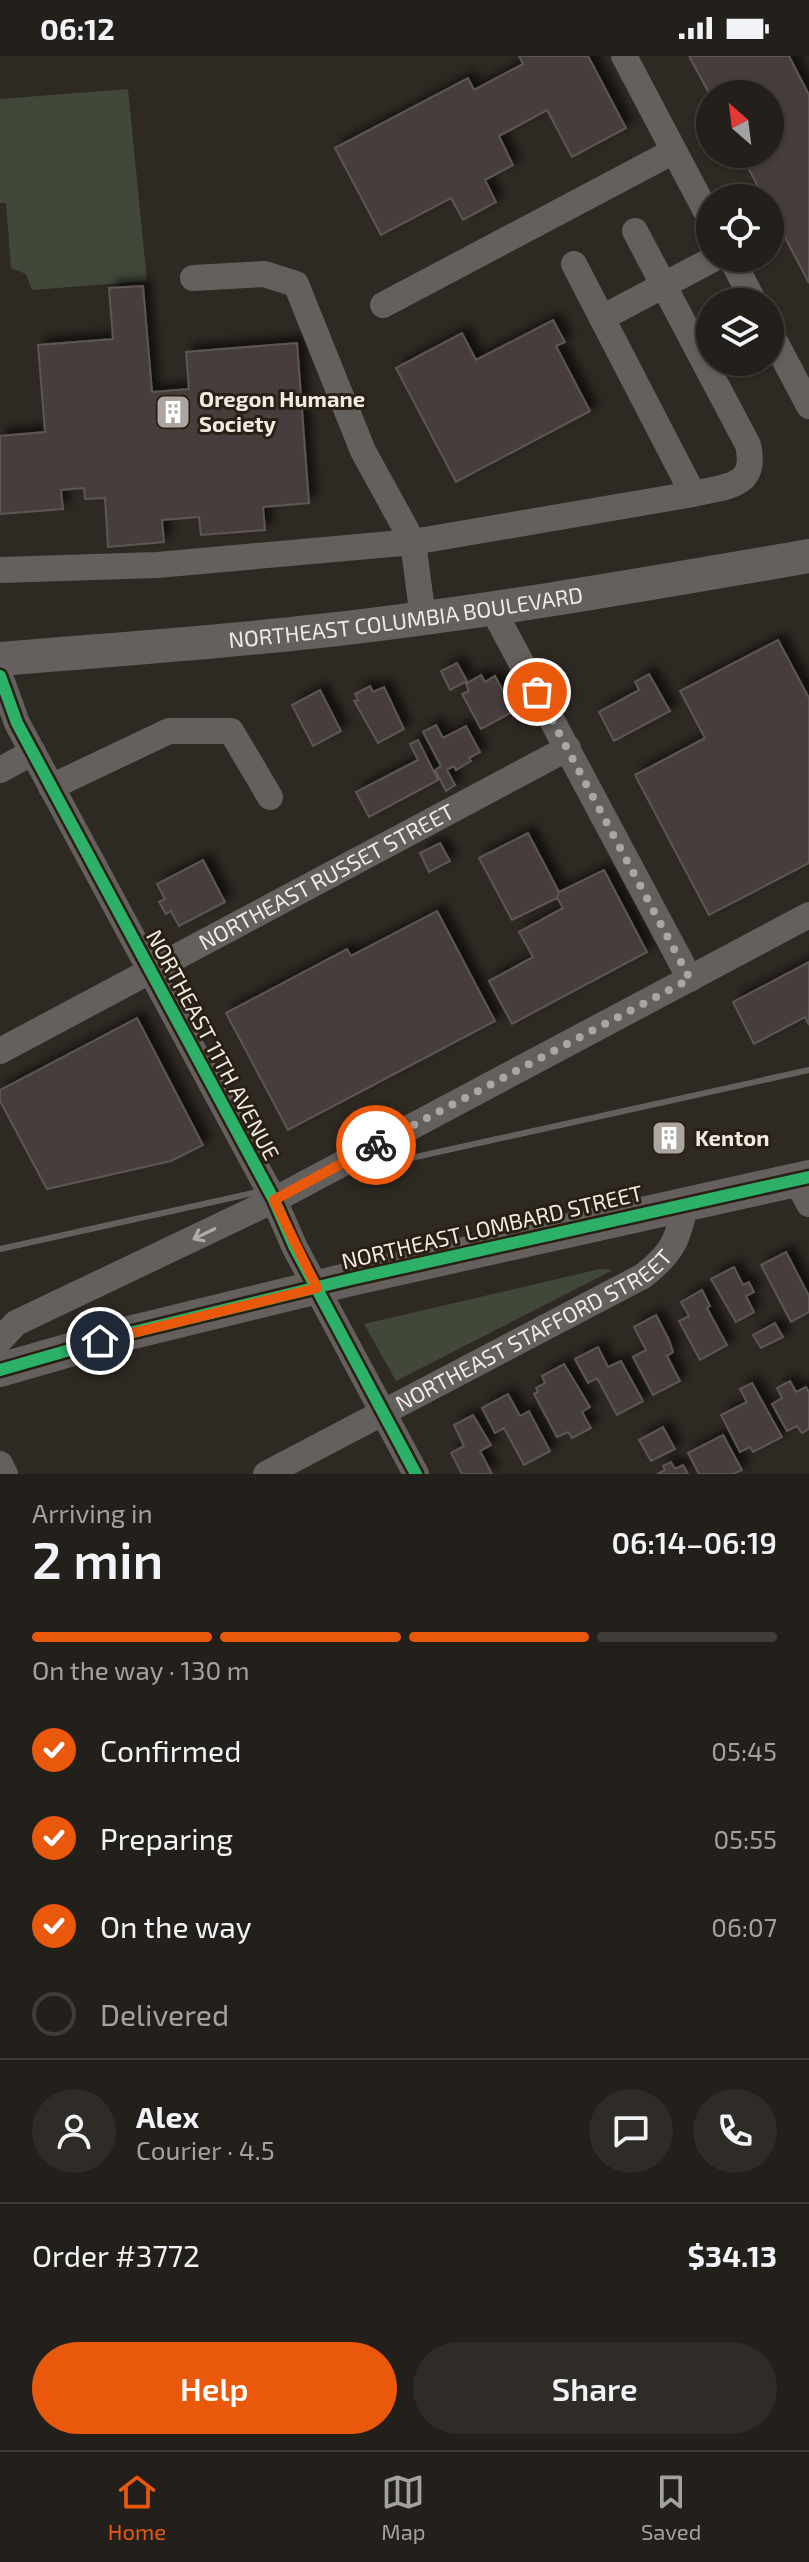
<!DOCTYPE html>
<meta charset="utf-8">
<style>
body{margin:0;font-family:"Exo 2",sans-serif;background:#2f2c27;color:#f1f3f6;height:100vh;display:flex;flex-direction:column;font-size:30px;white-space:nowrap}
*{box-sizing:border-box;margin:0}
p{font-size:26px;color:#a3a2a2}
.icon{flex:none;width:44px;height:44px;fill:none;stroke:currentColor;stroke-width:2;stroke-linecap:round;stroke-linejoin:round}
.map{position:relative;height:1418px;overflow:hidden}
.details{display:flex;flex-direction:column;background:#231f1a;flex:1}
.details>*{flex:none}
.needle{width:52px;rotate:332deg}
.fabs{position:absolute;left:696px;top:24px;display:grid;gap:16px}
.fabs a{display:grid;place-items:center;width:88px;height:88px;border-radius:50%;background:#231f1a;box-shadow:0 2px 6px #0004,0 0 0 2px #403d39;font-size:40px}
.pin{position:absolute;display:grid;place-items:center;width:68px;height:68px;color:#fff;margin:-34px;border:4px solid #fff;border-radius:50%;box-shadow:0 2px 8px #0007}
.courier{position:absolute;display:grid;place-items:center;width:80px;height:80px;margin:-40px;border:6px solid #ea580c;border-radius:50%;background:#fff;color:#222;box-shadow:0 2px 10px #0007}
.overview em{font-style:normal;font-weight:600}
.overview div{display:flex;flex-direction:column-reverse}
.overview{display:flex;align-items:center;justify-content:space-between;height:136px;padding:0 32px}
h1{font-size:52px;font-weight:600;line-height:60px}
.bar{display:grid;grid-template-columns:repeat(4,1fr);gap:12px 8px;align-content:center;height:96px;padding:0 32px}
.bar i{height:10px;border-radius:6px;background:#403d39}
.bar .current{background:#ea580c}
.bar p{grid-column:span 4}
.line{display:flex;align-items:center;gap:20px;padding:0 32px;border-top:2px solid #403d39}
.line div{flex:1}
.round{display:grid;place-items:center;flex:none;width:84px;height:84px;border-radius:42px;background:#2f2c27}
ol{padding:0 32px;list-style:none}
li{display:flex;align-items:center;gap:24px;height:88px}
li p{margin-inline-start:auto}
li .icon{padding:8px;border-radius:50%;background:#ea580c;color:#fff;stroke-width:4}
li:last-child{color:#a3a2a2}
li i{width:44px;height:44px;border:4px solid #403d39;border-radius:50%}
.action{display:flex;gap:16px;margin-top:auto;padding:16px 32px}
.action a{flex:1;height:92px;border-radius:48px;background:#ea580c;color:#fff;font-size:32px;font-weight:600;line-height:92px;text-align:center}
.action a+a{background:#2f2c27;color:#f1f3f6}
.status{display:flex;justify-content:space-between;align-items:center;height:56px;padding:0 40px;background:#231f1a;direction:ltr}
.status svg{height:22px;fill:currentColor}
.tab-bar{display:flex;justify-content:space-around;align-items:center;height:112px;border-top:2px solid #403d39;background:#231f1a;font-size:22px;color:#a3a2a2}
.tab-bar a{display:grid;justify-items:center;gap:4px}
.tab-bar .current{color:#ea580c}
.map>svg:first-child{display:block}
</style>
<div class="status"><b>06:12</b><svg viewBox="0 0 49 12"><path d="M0 12V9h3v3zM5 12V6h3v6zM10 12V3h3v9zM15 12V0h3v12zM26 1h20v11H26zM47 4h2v5h-2z"/></svg></div>
<div class="map">
<svg width="809" height="1418" viewBox="0 0 809 1418">
<defs>
<filter id="shadow"><feDropShadow dx="7" dy="-7" stdDeviation="4" flood-color="#0009"/></filter>
</defs>
<rect width="100%" height="100%" fill="#2f2923"/>
<path fill="#414839" d="M128,33l19,192 -115,9 -6,-16 -15,-6 -5,-65h-6v-104z
M600,1213l13,1 -217,111 -32,-57z"/>
<path fill="#473e3d" stroke="#5c5654" stroke-width="2" filter="url(#shadow)" d="M519,0h69l38,72 -54,29 -25,-47 -48,26 14,29 -28,15 11,22 -33,18 -12,-22 -70,37 -46,-87 133,-70 6,12 49,-26z
M689,0h100l20,39v188l-39,-74v-11h-6l-23,-44h29v-60l-60,1z
M143,230l9,106 37,-3 -3,-37 111,-9 12,160 -46,4 2,23 -64,5 -2,-18 -37,3 2,22 -56,5 -3,-49 -20,1 -1,-11 -23,2 2,19 -63,5v-78l45,-4 -7,-87 75,-6 -4,-51z
M553,264l12,22 -9,4 34,65 -134,71 -60,-114 66,-35 14,27z
M778,584l31,58v165l-100,52 -74,-140 70,-37 -25,-47z
M457,607l10,18 -17,9 -9,-19z
M649,618l21,37 -56,30 -15,-29 40,-22 -4,-8z
M481,619l4,7 10,-6 19,35 -33,18 -19,-35 7,-3 -3,-7z
M370,630l3,6 11,-5 20,42 -26,14 -24,-42 4,-1 -3,-6z
M320,634l21,41 -28,15 -21,-41z
M436,669l7,13 23,-12 14,26 -11,6 2,3 -15,9 -2,-4 -7,4 8,15 -9,6 -11,-21 6,-4 -18,-34z
M418,684l20,40 -69,37 -13,-25 62,-32 -8,-16z
M528,777l31,59 -2,6 -45,22 -33,-62z
M440,787l10,18 -21,11 -9,-19z
M203,804l22,42 -46,24 -8,-15 -5,3 -7,-12 6,-3 -8,-15z
M604,814l43,82 -135,72 -23,-43 44,-24 -14,-25 44,-24 -6,-10 2,-6z
M437,855l58,110 -207,109 -62,-117 121,-64 4,7z
M809,906v63l-4,-8 -51,27 -21,-42z
M137,962l66,127 -32,16 -124,28 -47,-88v-11z
M786,1196l23,44v16l-18,10 -30,-57z
M734,1211l9,18 6,-3 5,10 -8,4 8,16 -18,10 -25,-43z
M702,1234l8,16 -3,2 20,37 -27,15 -21,-39 10,-5 -8,-14z
M656,1259l13,25 4,12 -6,4 13,25 -27,14 -20,-38 13,-7 -12,-23z
M775,1267l8,14 -22,11 -8,-13z
M598,1291l10,20 13,-6 22,40 -26,14 -20,-37 -9,5 -13,-24z
M564,1308l26,43 -8,5 9,16 -19,10 -4,-6 -11,5 -23,-43 4,-2 -2,-4 9,-5 -3,-7z
M790,1325l6,11 10,-5 3,5v37l-7,4 -5,-7 -10,5 -15,-27 10,-6 -5,-10z
M752,1327l30,54 -29,15 -3,-5 -10,5 -19,-37 26,-13 -7,-13z
M508,1338l12,22 9,-5 21,40 -26,14 -20,-37 -9,5 -13,-25z
M473,1359l18,30 -11,6 12,23h-30l-11,-21 13,-7 -10,-21z
M663,1371l12,22 -24,12 -12,-21z
M723,1379l19,35 -9,4h-34l-11,-21z
M671,1406l4,7 8,-4 5,9h-31l8,-4 -2,-4z"/>
<g fill="none" stroke-linecap="round" stroke-linejoin="round">
<g stroke="#64605e" stroke-width="26">
<path d="M624,0l86,163"/>
<path d="M731,202l23,44"/>
<path d="M574,208l119,230"/>
<path d="M193,222l71,-4 32,10 67,167 50,91 280,-48c33,-8 65,-6 55,-49l-113,-214"/>
<path d="M383,249l291,-154"/>
<path d="M602,262l113,-60"/>
<path d="M770,276l39,74"/>
<path d="M0,514l157,-5 256,-23 10,76"/>
<path d="M492,552l198,371"/>
<path d="M0,620l17,47 257,477 21,48 121,226"/>
<path d="M0,714l33,-18"/>
<path d="M51,731l118,-56h62l39,66"/>
<path id="s1" d="M0,995l568,-303"/>
<path d="M796,1124l13,24"/>
<path d="M0,1284l16,-17 258,-123 535,-285"/>
<path d="M0,1408l5,10"/>
<path id="s2" d="M266,1418l377,-198c31,-24 34,-36 43,-73"/>
</g>
<g stroke="#65605e" stroke-width="34">
<path id="s3" d="M0,603c106,-9 213,-16 319,-28 164,-18 327,-47 490,-75"/>
<path d="M0,1314l129,-37 222,-54 458,-102"/>
</g>
<path stroke="#64605d" stroke-width="6" d="M0,1193l809,-179"/>
<defs>
<path id="cycleway" d="M0,620l17,47 257,477 21,48 121,226
M0,1314l129,-37 222,-54 458,-102"/>
</defs>
<use href="#cycleway" stroke="#2a1f15" stroke-width="17"/>
<use href="#cycleway" stroke="#2db169" stroke-width="12"/>
</g>
<defs><path id="oneway-shaft" d="M-6 0H5M1.5-3L5.5 0L1.5 3" fill="none" stroke-width="1.6" stroke-linecap="round" stroke-linejoin="round" transform="scale(2)"/></defs>
<use stroke="#b2aca7" href="#oneway-shaft" transform="translate(204 1178) rotate(154)"/>
<g fill="none" stroke-linecap="round" stroke-linejoin="round">
<path stroke="#ada6a0" stroke-width="8" stroke-dasharray="0 14.4" d="M376,1089l314,-166 -153,-287"/>
<path stroke="#ea580c" stroke-width="10" d="M100,1285l217,-53 -43,-88 102,-55"/>
</g>
<defs>
<symbol id="building-square" viewBox="-11 -11 22 22"><rect x="-9" y="-9" width="18" height="18" rx="4" fill="#ada6a0" stroke="#2a1f15"/><path d="M-4-6H4V6H1V3H-1V6H-4ZM-2.5-4.3h1.7v1.8h-1.7ZM.8-4.3h1.7v1.8H.8ZM-2.5-1h1.7V.8h-1.7ZM.8-1h1.7V.8H.8Z" fill="#fff"/></symbol>
</defs>
<g fill-rule="evenodd">
<use href="#building-square" x="153" y="336" width="40" height="40"/>
<use href="#building-square" x="649" y="1062" width="40" height="40"/>
</g>
<g text-anchor="middle" stroke-width="6" stroke-linejoin="round" paint-order="stroke">
<g font-size="22" font-weight="bold" fill="#f1eae3" stroke="#2a1f15" text-anchor="start">
<text x="199" y="351">Oregon Humane<tspan x="199" dy="25">Society</tspan></text>
<text x="695" y="1090">Kenton</text>
</g>
<g font-size="22" fill="#f1eae3" stroke="#2a1f15">
<text dy="8" stroke="none"><textPath href="#s3" startOffset="408">NORTHEAST COLUMBIA BOULEVARD</textPath></text>
<text dy="8" stroke="none"><textPath href="#s1" startOffset="370">NORTHEAST RUSSET STREET</textPath></text>
<text transform="translate(213 989) rotate(62)" y="8">NORTHEAST 11TH AVENUE</text>
<text transform="translate(492 1171) rotate(-13)" y="8">NORTHEAST LOMBARD STREET</text>
<text dy="8" stroke="none"><textPath href="#s2" startOffset="304">NORTHEAST STAFFORD STREET</textPath></text>
</g>
</g>
</svg>
<div class="fabs">
<a><svg class="needle" viewBox="-14 -14 28 28"><path d="M0-13l5 13h-10z" fill="#e53935"/><path d="M0 13l5-13h-10z" fill="#a3a2a2"/></svg></a>
<a><svg class="icon" aria-label="locate" viewBox="0 0 24 24"><circle cx="12" cy="12" r="6"/><path d="M12 2v4M12 18v4M2 12h4M18 12h4"/></svg></a>
<a><svg class="icon" aria-label="layers" viewBox="0 0 24 24"><path d="M12 4l9 5-9 5-9-5zM3 14l9 5 9-5"/></svg></a>
</div>
<div class="pin" style="left:537px;top:636px;background:#ea580c"><svg class="icon" aria-label="bag" viewBox="0 0 24 24"><path d="M5 8h14l-1 12H6zM9 8a3 3 0 0 1 6 0"/></svg></div>
<div class="pin" style="left:100px;top:1285px;background:#1f2937"><svg class="icon" aria-label="home" viewBox="0 0 24 24"><path d="M3 11l9-7 9 7M6 9v11h12V9"/></svg></div>
<div class="courier" style="left:376px;top:1089px"><svg class="icon" aria-label="bike" viewBox="0 0 24 24"><circle cx="6" cy="16" r="4"/><circle cx="18" cy="16" r="4"/><path d="M6 16l4-8h5l3 8M10 8l3 8H6M13 5h3"/></svg></div>
</div>
<section class="details">
<div class="overview"><div><h1>2 min</h1><p>Arriving in</p></div><em>06:14–06:19</em></div>
<div class="bar"><i class="current"></i><i class="current"></i><i class="current"></i><i></i><p>On the way · 130 m</p></div>
<ol>
<li><svg class="icon" aria-label="check" viewBox="0 0 24 24"><path d="M5 12l5 5 9-10"/></svg>Confirmed<p>05:45</p></li>
<li><svg class="icon" aria-label="check" viewBox="0 0 24 24"><path d="M5 12l5 5 9-10"/></svg>Preparing<p>05:55</p></li>
<li><svg class="icon" aria-label="check" viewBox="0 0 24 24"><path d="M5 12l5 5 9-10"/></svg>On the way<p>06:07</p></li>
<li><i></i>Delivered</li>
</ol>
<div class="line" style="height:144px"><a class="round"><svg class="icon" aria-label="person" viewBox="0 0 24 24"><circle cx="12" cy="8" r="4"/><path d="M4 21q1-7 8-7t8 7"/></svg></a><div><b>Alex</b><p>Courier · 4.5</p></div><a class="round"><svg class="icon" aria-label="chat" viewBox="0 0 24 24"><path d="M4 5h16v11H9l-5 4z"/></svg></a><a class="round"><svg class="icon" aria-label="phone" viewBox="0 0 24 24"><path d="M5 4h4l2 5-3 2q2 4 5 5l2-3 5 2v4C11 20 4 13 5 4z"/></svg></a></div>
<div class="line" style="height:104px"><div>Order #3772</div><b>$34.13</b></div>
<div class="action"><a>Help</a><a>Share</a></div>
</section>
<nav class="tab-bar">
<a class="current"><svg class="icon" aria-label="home" viewBox="0 0 24 24"><path d="M3 11l9-7 9 7M6 9v11h12V9"/></svg>Home</a>
<a><svg class="icon" aria-label="map" viewBox="0 0 24 24"><path d="M3 6l6-2 6 2 6-2v14l-6 2-6-2-6 2zM9 4v14M15 6v14"/></svg>Map</a>
<a><svg class="icon" aria-label="saved" viewBox="0 0 24 24"><path d="M7 4h10v16l-5-4-5 4z"/></svg>Saved</a>
</nav>
